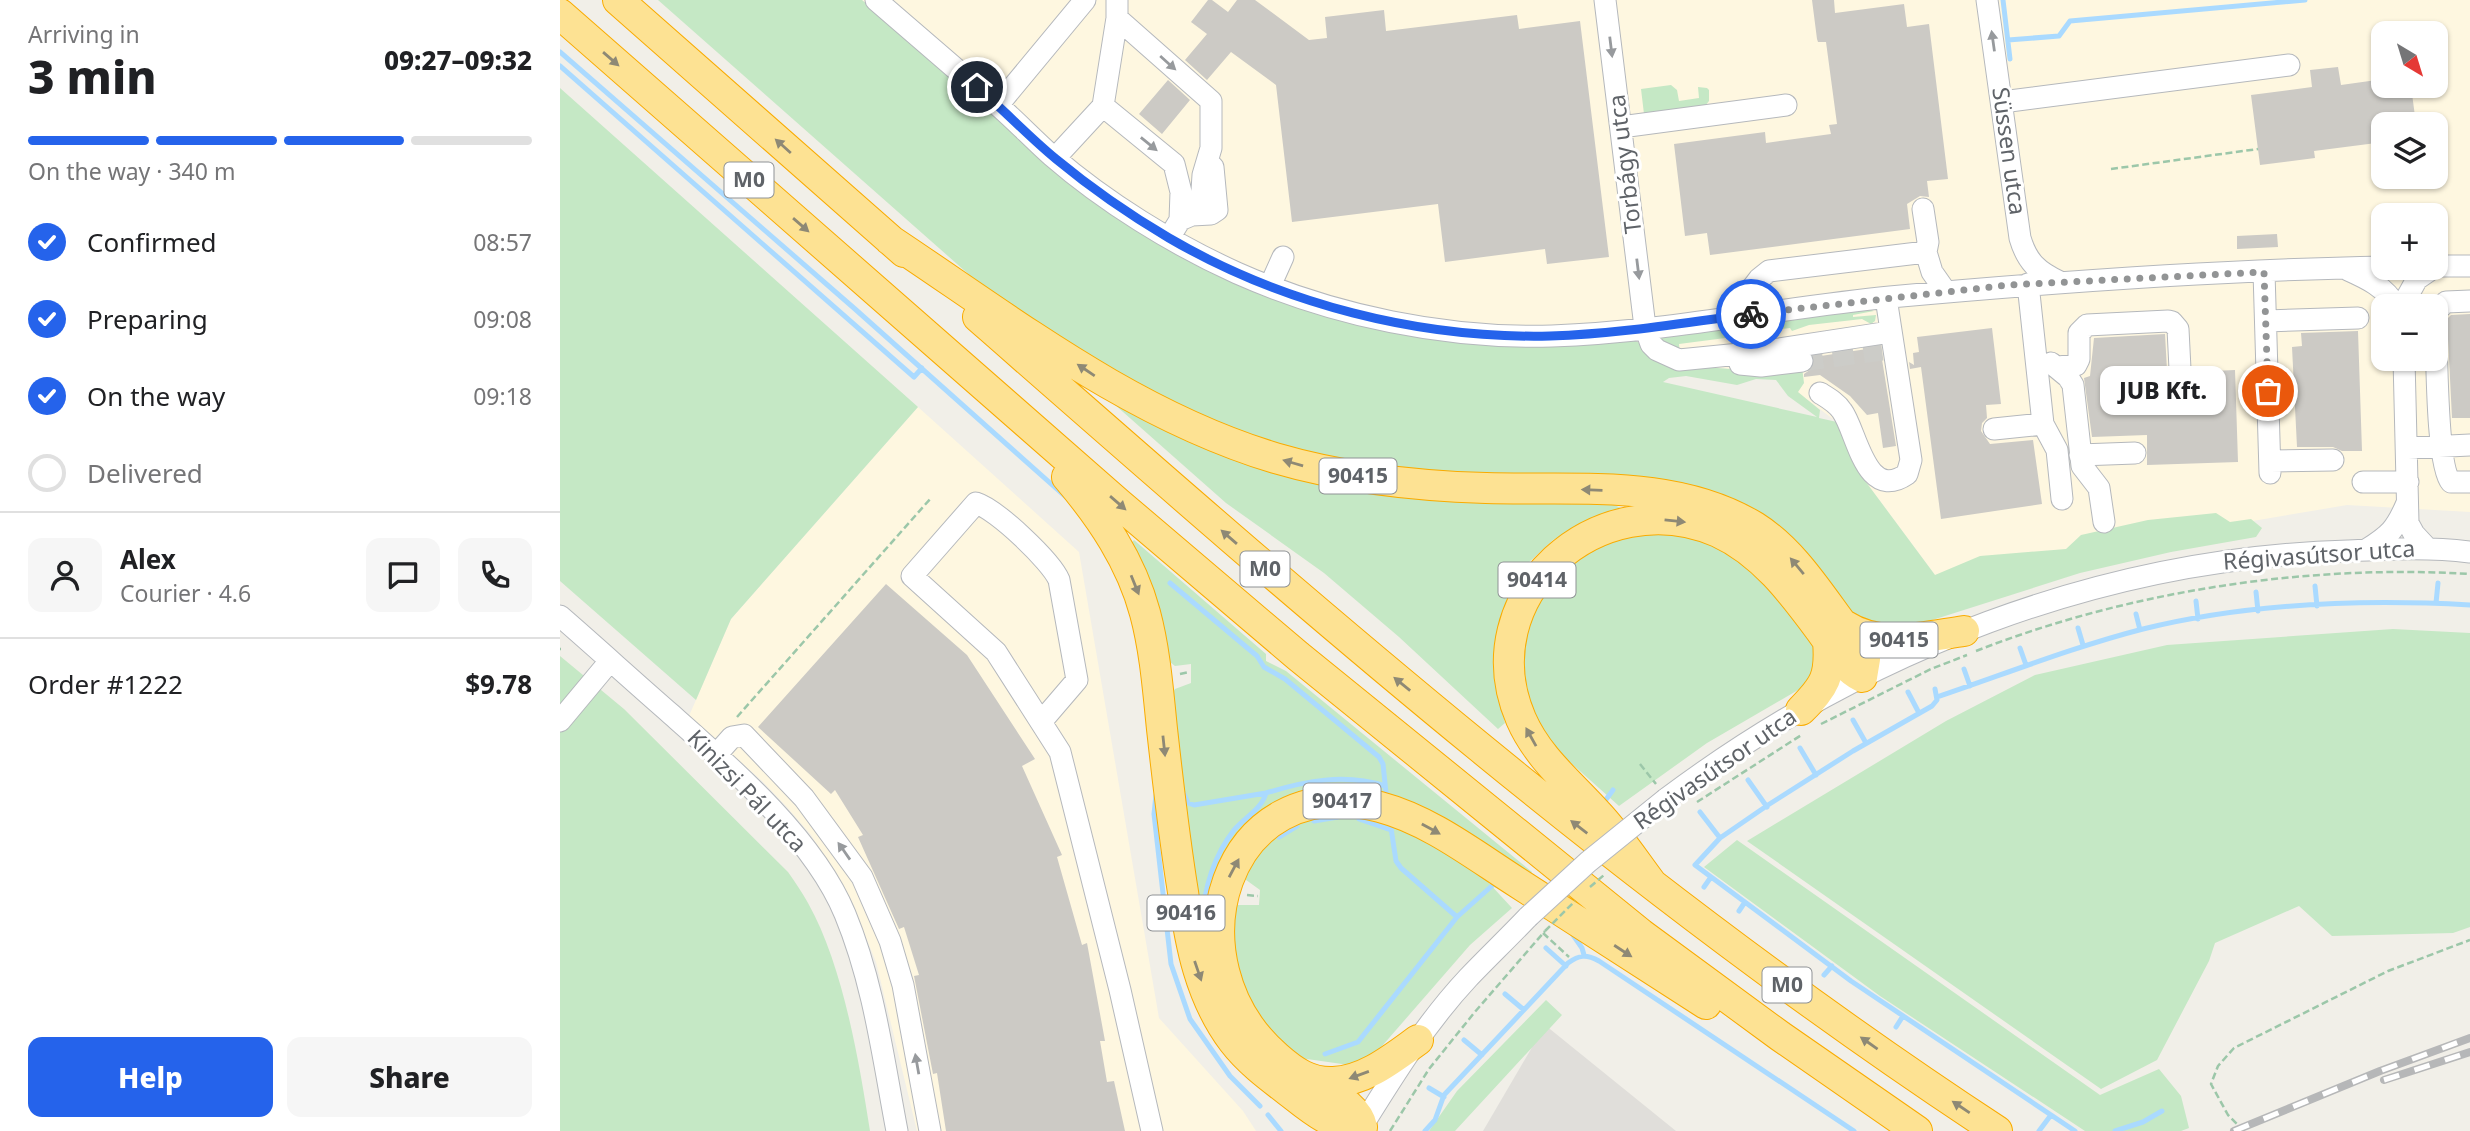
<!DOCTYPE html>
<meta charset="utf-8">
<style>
body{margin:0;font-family:"Noto Sans",sans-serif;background:#f6f6f6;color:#202124;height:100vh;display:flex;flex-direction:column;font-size:26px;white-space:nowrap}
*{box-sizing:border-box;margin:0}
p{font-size:23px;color:#757577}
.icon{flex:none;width:38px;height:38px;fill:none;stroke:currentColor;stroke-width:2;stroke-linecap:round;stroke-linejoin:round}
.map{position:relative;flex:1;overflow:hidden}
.side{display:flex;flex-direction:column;background:#fff;width:560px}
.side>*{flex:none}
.needle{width:46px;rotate:142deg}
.tools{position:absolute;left:1811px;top:21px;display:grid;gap:14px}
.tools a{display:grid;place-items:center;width:77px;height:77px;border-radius:14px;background:#fff;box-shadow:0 2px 5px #0004;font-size:35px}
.pin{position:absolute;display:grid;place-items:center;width:60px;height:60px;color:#fff;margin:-30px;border:4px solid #fff;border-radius:50%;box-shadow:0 2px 7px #0007}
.courier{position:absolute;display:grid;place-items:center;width:70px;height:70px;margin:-35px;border:5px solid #2563eb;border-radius:50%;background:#fff;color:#222;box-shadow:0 2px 9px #0007}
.bubble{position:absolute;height:49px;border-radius:14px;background:#fff;box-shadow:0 2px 5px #0004;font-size:23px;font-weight:800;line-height:49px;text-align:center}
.summary em{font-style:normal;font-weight:800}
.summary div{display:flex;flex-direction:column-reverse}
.summary{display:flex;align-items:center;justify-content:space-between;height:119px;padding:0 28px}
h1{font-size:46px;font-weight:800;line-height:52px}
.bar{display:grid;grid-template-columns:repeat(4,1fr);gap:10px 7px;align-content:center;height:84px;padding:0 28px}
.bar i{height:9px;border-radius:5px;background:#e0e0e0}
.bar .on{background:#2563eb}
.bar p{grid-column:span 4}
.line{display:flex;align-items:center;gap:18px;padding:0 28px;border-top:2px solid #e0e0e0}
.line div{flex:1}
.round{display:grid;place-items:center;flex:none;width:74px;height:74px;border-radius:14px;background:#f6f6f6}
ol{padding:0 28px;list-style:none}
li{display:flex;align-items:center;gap:21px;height:77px}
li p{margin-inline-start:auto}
li .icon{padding:7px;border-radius:50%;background:#2563eb;color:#fff;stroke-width:4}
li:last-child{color:#757577}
li i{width:38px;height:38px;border:4px solid #e0e0e0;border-radius:50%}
.cta{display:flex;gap:14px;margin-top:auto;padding:14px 28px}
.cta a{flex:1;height:80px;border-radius:14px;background:#2563eb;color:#fff;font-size:28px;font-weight:800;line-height:80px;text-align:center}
.cta a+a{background:#f6f6f6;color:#202124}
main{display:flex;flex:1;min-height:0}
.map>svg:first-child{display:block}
</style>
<main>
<section class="side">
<div class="summary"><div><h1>3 min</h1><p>Arriving in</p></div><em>09:27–09:32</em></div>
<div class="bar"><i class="on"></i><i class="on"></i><i class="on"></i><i></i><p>On the way · 340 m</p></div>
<ol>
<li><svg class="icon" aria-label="check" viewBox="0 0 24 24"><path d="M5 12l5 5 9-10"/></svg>Confirmed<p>08:57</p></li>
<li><svg class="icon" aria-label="check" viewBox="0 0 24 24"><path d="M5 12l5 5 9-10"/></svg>Preparing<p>09:08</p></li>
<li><svg class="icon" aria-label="check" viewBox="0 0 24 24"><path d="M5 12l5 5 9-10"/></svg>On the way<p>09:18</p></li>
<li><i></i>Delivered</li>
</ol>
<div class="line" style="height:126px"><a class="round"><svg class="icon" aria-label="person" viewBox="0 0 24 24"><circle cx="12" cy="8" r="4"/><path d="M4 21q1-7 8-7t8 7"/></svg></a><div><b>Alex</b><p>Courier · 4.6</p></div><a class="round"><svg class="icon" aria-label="chat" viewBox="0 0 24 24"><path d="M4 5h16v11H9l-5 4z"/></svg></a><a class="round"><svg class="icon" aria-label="phone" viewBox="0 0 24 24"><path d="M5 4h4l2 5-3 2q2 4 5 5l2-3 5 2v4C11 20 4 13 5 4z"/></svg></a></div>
<div class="line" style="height:91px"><div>Order #1222</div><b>$9.78</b></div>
<div class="cta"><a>Help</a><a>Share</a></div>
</section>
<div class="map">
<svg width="1910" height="1131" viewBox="0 0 1910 1131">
<rect width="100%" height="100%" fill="#f1efe8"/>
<path fill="#fef7e0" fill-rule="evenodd" d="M302,0h1608v512l-123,-7 -412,70 -72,-97 -26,-56 -40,-30 7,-9 -61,-13 -76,-6 -34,-24 -27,2 -307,-37 -246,-141zM1824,33h52v53h-52zM1824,124h52v53h-52zM1824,215h52v53h-52zM1824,306h52v53h-52z
M358,407l161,145 80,466 84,93 13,20h-339l-41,-169 -19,-46 -26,-47 -20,-34 -25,-29 -24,-25 -73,-65 42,-97z"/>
<path fill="#e0deda" d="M985,1025l131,106h-193z"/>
<path fill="#c5e8c5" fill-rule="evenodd" d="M98,0h204l234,199 276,126 256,14 10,3 29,22 76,6 59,-3 2,16 -6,9 22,18 -1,8 18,4 26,56 72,97 45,-19 86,-7 15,-14 67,-15 68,-7 14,9 21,-3 11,9 -6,9 -85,15 -91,21 -176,56 -48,-8 -121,-116 -377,-39 -111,-27 -173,-86 -100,-74zM1126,376l51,9 19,-6 20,1 12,16 29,21 -154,-35 6,-4z
M1111,85l6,5 2,11 20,-3 -1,-11 9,1 2,2v11l-4,5 -61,8 -3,-25z
M0,88l358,319 -187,212 -35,81 -136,-119z
M1309,309l5,2 -21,4v2l23,-2 -1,6 -4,3 -9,-5 -53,6 -17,6 -2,-3 -16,2v3c-16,2 -24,11 -38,15l-3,-11 -54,7 1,11 -15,-4 -6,-14z
M554,404l52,24 160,56 89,15 137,2 60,3 9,4 -40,17 -28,15 -27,25 -26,56 -5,56 10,46 -7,6 -99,-92 -75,-64 -98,-70z
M1079,530l76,10 73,64 29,47 -7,32 -103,60 -88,63 -48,-43 -18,-13 -22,-31 -11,-64 6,-36 41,-57z
M574,540l132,114v7l20,10 246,201 -3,4 -119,-71 -36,-14 -25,-3 -26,1 -89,51 -20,36 -6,20 -2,40h-6l-29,-240 4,-7 16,-6v-19l-16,2 -9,-7 -35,-116z
M1833,629l77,4v294l-17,6 -121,3 -33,-30 -84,37 -6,18 -52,99 -56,29 -354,-248 199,-120 89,-46 132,-30z
M0,656l64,53 164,163c7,10 14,20 20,31 35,62 51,158 62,228h-310z
M773,810l61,11 92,54 2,7 24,26 -42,37 -94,108 -27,12 -49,-7 -26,-24 -30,-39 -15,-53 5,-37h25l1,-15 -18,-13 24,-37 30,-20z
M1177,840l363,255 59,-26 22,27 8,32 -8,3h-96l-205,-135 -176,-129z
M986,1000l16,15 -107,116h-26l28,-40z"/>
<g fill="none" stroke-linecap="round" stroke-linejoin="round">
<path stroke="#aadaff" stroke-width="5" d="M1443,0l7,59
M1448,40l51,-4 11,-15 235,-21
M0,52l295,257 212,189
M0,66l354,311 8,-9
M610,583l87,73 7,11 21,12 94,78 4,7 3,29
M1755,586l2,20
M1696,592l2,19
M1636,601l2,18
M1876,603l2,-20
M1576,614l4,16
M1518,628l5,17
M1460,648l6,17
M1404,669l6,17
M1375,689l2,11 -5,6 -79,45 -85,54 -48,33 -25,27 156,116 224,150
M1348,692l11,21
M1377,697c68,-23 136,-50 206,-68 105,-26 219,-30 327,-24
M1293,720l13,23
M1240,748l16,27
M1188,780l19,27
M624,794l4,9 6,2 72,-12
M596,795l-2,19 17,150 19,55 40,57 30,30
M1042,805l11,-15
M1140,812l20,26
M799,819l32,11
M754,821l24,-4
M831,828l5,33 5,7 56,49
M719,837l18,-11
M1144,887l7,-10
M1179,911l6,-9
M642,923c2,-34 11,-66 32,-93 10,-12 28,-21 32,-37 39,-12 79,-20 119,-7
M1013,935l9,13 2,7
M986,948l20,18
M1264,975l8,-9
M945,994l19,16
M1336,1027l7,-11
M904,1040l18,15
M765,1054l33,-12 99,-125 37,-33 4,2
M869,1088l15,9
M708,1115l13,16
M865,1131l10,-11 9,-25 124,-132c11,-8 18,-9 31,-2l255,170
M1479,1131l12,-16
M1555,1131l28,-9 19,-11"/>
</g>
<path fill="#cccac5" d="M648,0h4l16,12 9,-12h18l54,40 18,-2 -2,-21 59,-7 2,21 131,-16 2,14 61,-8 29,236 -62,7 -2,-15 -100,13 -7,-58 -146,18 -16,-137 -45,-33 -24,28 -22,-20 22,-26 -16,-12z
M1252,0h22l1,13 69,-9 3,23 22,-3 19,155 -21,2 2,16 -9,-1 -13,8 3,25 -200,26 -3,-22 -22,3 -11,-92 91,-12 1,11 65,-9 -2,-9 8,-1 -11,-82h-8l-1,-3z
M1778,67l3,18 43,-6v7h27l5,38h-32v18l-70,9 1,7 -55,7 -9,-70 61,-8 -2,-17z
M608,80l22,20 -28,34 -23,-20z
M1717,234l1,13 -41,2v-13z
M1910,314v104h-18l-5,-99 4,-4z
M1432,328l9,76 -15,1 1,13 -5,5 -1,8 9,13 43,-4 9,64 -101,15 -20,-152 -11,2 -1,-7 5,3 -1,-12 6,-1 -2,-15z
M1798,331l4,120h-20l-9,-4h-36l-5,-100 10,-1 -1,-13z
M1605,334l2,36 6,10 7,2 7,-2 5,-8 43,-2 3,92 -91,3v-30l-55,2 -8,-59 6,-2 4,-38z
M1320,347l16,99 -13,2 -5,-35 -11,2 -17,-19 -30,-21 -16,2v-3l10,-7v-10z
M326,584l81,71 68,104 -13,7 40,89 -5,2 25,88 5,-2 18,98h-5l7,41 7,-1 11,50h-179l-9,-58 -4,1 -19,-98 5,-1 -15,-48 -5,2 -41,-92 5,-2 -28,-45 -4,4 -73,-67z"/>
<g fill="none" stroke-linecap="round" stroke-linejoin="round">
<path stroke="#ccccc8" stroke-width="21" stroke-dasharray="21 10" stroke-linecap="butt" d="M1242,361l80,-11"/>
<defs>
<path id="minor" d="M316,0c39,34 78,67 117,101 20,17 39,37 59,55 53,46 121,88 185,117 97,43 209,66 315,63 113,-4 226,-28 338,-39 164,-15 329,-27 494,-30
M557,0v18l-14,88 71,58 7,28 -1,28 -11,18
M1045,0l40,327 6,17 6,6 22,10 81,-8 130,-20
M1427,0l33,238c7,24 18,34 40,44
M557,18l94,83v47l-8,27 -2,31 -9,9 -12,5
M1442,102l287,-37
M438,105l87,-105
M1061,127l165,-22
M495,158l48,-52
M1363,209l5,33 -2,10
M632,215l19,-1 6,-4 -4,-43
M1876,266h34
M1788,270c20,9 37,17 48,36
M1704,272l6,201
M1468,284l15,140 14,26 5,49
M710,286l13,-29
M1842,306l15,-27 16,-11
M1876,311l10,-9 24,-1
M1170,317l29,-38 10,-8 157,-19 6,20 14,20
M1706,321l92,-3
M1876,334c1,26 1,133 15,148h19
M1844,359l4,164 6,11 13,14
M1491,363l17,14 5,8 9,81 17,22 5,34
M1180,364l21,2 41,-5
M1499,367l17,-2 3,-6v-26l8,-8 81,-4 4,1 6,7 2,40
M1260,393c8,5 17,10 22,18 15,20 23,92 65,63l4,-14 -25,-162
M1434,429l49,-5
M1848,448l62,-3
M1520,455l55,-2
M1710,461l63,-1
M1803,482h45
M1806,550c24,-15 30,-21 41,-47
M0,616c38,33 74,66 112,99 60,53 142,124 173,199 29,70 38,144 52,217
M0,721l50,-60
M481,722l36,-42 -18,-100c-8,-19 -63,-71 -83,-77l-64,73 84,76 64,100 60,238 32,141
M156,755l16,-18 12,-2 60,63 58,79 28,64 13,44 27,146
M1106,799c197,-148 435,-241 682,-248 41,-2 81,-4 122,1
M799,1131c33,-53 66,-107 109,-153 19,-20 40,-40 60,-61"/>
<path id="highway" d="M58,0l286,252
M0,14l558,489 180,153 343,278 139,102 137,95
M330,240c122,81 242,175 385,218 68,20 140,28 211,30 90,3 189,-10 269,39 44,28 71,79 104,119l6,13 -3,18c-19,-9 -30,-31 -42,-47 -28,-38 -58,-78 -102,-98 -119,-52 -250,64 -197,187 17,39 48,63 76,94 20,21 37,47 55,71
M418,317c327,287 654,575 1019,814
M507,477c34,40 64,84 78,136 10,37 13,77 17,116 6,54 12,108 21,163 7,52 17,105 50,149 16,21 38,37 59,53 19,15 44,36 70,33 -4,-22 -34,-34 -51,-46
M1284,625c37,24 79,12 120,6
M1241,710c24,-24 30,-34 27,-69
M858,1040c-25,18 -53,41 -85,42 -23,1 -39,-10 -56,-25 -111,-96 -54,-291 103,-250 49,13 93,47 135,74 63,41 127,82 191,123"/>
</defs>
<use href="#minor" stroke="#b5b8bc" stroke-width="23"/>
<use href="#highway" stroke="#f9ab00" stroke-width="32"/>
<path stroke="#9cc7a9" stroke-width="2.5" stroke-dasharray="7 3.5" stroke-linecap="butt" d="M1551,169l147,-20
M0,649h1
M1416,651c153,-60 331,-87 494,-77
M620,674l9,-2
M177,717l194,-219
M1261,724l110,-55 36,-14
M1080,764l16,20
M1137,802l106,-68
M687,895l11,1
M983,933l26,24
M830,1131l39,-62 45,-56 71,-82
M1684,1131l-16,-16 -17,-31 7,-18 16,-18 154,-77 82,-31"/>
<use href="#minor" stroke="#fff" stroke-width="21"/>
<use href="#highway" stroke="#fde293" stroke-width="30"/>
<defs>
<path id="rail" d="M1824,1080l86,-28
M1674,1131l146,-60 90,-33"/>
</defs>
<use href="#rail" stroke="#b6b7b8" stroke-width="8"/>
<use href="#rail" stroke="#fff" stroke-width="5" stroke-dasharray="16" stroke-linecap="butt"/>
<defs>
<path id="minor-bridge" d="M968,917l60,-55 78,-63"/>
</defs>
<use href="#minor-bridge" stroke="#b5b8bc" stroke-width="23" stroke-linecap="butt"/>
<path stroke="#9cc7a9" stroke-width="2.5" stroke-dasharray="7 3.5" stroke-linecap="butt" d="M1030,887l14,-12
M985,931l30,-30"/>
<use href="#minor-bridge" stroke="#fff" stroke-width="21"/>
</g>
<defs><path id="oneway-solid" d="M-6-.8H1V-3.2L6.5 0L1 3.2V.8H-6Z" transform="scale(1.75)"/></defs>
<g fill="#979a9d">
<use href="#oneway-solid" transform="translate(1433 41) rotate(-98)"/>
<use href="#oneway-solid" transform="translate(1051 47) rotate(83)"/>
<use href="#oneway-solid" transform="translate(608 63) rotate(42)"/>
<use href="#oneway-solid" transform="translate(589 144) rotate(39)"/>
<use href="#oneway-solid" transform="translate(1078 269) rotate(83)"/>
<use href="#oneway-solid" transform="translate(284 851) rotate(-125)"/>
<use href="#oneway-solid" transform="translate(357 1064) rotate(-100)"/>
</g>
<g fill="#8e8975">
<use href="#oneway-solid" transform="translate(51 59) rotate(41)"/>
<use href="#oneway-solid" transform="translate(223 146) rotate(-138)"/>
<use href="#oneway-solid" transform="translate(241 225) rotate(41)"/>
<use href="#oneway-solid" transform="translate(526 370) rotate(-146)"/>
<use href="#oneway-solid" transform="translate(733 463) rotate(-164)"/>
<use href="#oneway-solid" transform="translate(1032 490) rotate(-178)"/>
<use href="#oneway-solid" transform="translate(558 503) rotate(41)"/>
<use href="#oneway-solid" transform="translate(1115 521) rotate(6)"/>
<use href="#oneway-solid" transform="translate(669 537) rotate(-139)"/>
<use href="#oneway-solid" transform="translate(1237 566) rotate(-130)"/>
<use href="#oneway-solid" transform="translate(575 585) rotate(68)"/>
<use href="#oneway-solid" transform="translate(842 684) rotate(-141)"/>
<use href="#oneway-solid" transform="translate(971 737) rotate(-119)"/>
<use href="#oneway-solid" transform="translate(604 746) rotate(84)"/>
<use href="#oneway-solid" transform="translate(1019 827) rotate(-142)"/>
<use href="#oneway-solid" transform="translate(871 829) rotate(29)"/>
<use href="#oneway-solid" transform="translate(674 868) rotate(-62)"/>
<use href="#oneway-solid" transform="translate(1063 951) rotate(33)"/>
<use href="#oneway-solid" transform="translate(638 971) rotate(71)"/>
<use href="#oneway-solid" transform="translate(1309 1043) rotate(-145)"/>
<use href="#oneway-solid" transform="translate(799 1075) rotate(160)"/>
<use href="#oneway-solid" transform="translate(1401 1107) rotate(-146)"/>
</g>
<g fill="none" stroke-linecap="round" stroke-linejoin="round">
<path stroke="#929495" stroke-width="7" stroke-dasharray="0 12.6" d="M1191,314l258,-29 255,-13 4,119"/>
<path stroke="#2563eb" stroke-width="9" d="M417,87c27,23 52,50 79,72 35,29 74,56 113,79 113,66 250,101 381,98 67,-2 134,-13 201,-22"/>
</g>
<g text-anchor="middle" stroke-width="6" stroke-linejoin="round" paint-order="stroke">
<g fill="#fff" stroke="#8f9295" stroke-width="2">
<rect x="164.5" y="162.5" width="49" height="35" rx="5"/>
<rect x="759.5" y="458.5" width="77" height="35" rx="5"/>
<rect x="680.5" y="551.5" width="49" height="35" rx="5"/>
<rect x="938.5" y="562.5" width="77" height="35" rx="5"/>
<rect x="1300.5" y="622.5" width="77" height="35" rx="5"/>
<rect x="743.5" y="783.5" width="77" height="35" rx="5"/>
<rect x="587.5" y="895.5" width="77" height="35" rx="5"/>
<rect x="1202.5" y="967.5" width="49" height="35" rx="5"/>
</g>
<g font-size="21" font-weight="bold" fill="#5f6368">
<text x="189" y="187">M0</text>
<text x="798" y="483">90415</text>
<text x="705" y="576">M0</text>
<text x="977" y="587">90414</text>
<text x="1339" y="647">90415</text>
<text x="782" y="808">90417</text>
<text x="626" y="920">90416</text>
<text x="1227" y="992">M0</text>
</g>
<g font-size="23" fill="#5f6368" stroke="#fff">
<text transform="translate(1449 151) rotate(82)" y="8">Süssen utca</text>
<text transform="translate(1065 164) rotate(-97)" y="8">Torbágy utca</text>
<text transform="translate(1759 555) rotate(-4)" y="8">Régivasútsor utca</text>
<text transform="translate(1155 769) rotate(-35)" y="8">Régivasútsor utca</text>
<text transform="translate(187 791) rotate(46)" y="8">Kinizsi Pál utca</text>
</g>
</g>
</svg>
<div class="tools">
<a><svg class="needle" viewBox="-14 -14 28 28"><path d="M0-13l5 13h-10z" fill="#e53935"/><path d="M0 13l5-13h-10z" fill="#757577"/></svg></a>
<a><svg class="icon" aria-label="layers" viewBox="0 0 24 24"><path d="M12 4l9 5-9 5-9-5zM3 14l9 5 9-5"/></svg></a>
<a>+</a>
<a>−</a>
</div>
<div class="pin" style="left:1708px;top:391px;background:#ea580c"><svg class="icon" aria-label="bag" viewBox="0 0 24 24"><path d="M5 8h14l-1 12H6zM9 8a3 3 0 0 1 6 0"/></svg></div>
<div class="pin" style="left:417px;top:87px;background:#1f2937"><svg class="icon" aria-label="home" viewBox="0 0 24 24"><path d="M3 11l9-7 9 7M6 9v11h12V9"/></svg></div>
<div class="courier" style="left:1191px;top:314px"><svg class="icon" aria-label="bike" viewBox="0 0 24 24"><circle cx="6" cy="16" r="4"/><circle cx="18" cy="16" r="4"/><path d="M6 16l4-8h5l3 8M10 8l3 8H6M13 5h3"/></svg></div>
<div class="bubble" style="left:1540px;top:366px;width:126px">JUB Kft.</div>
</div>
</main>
